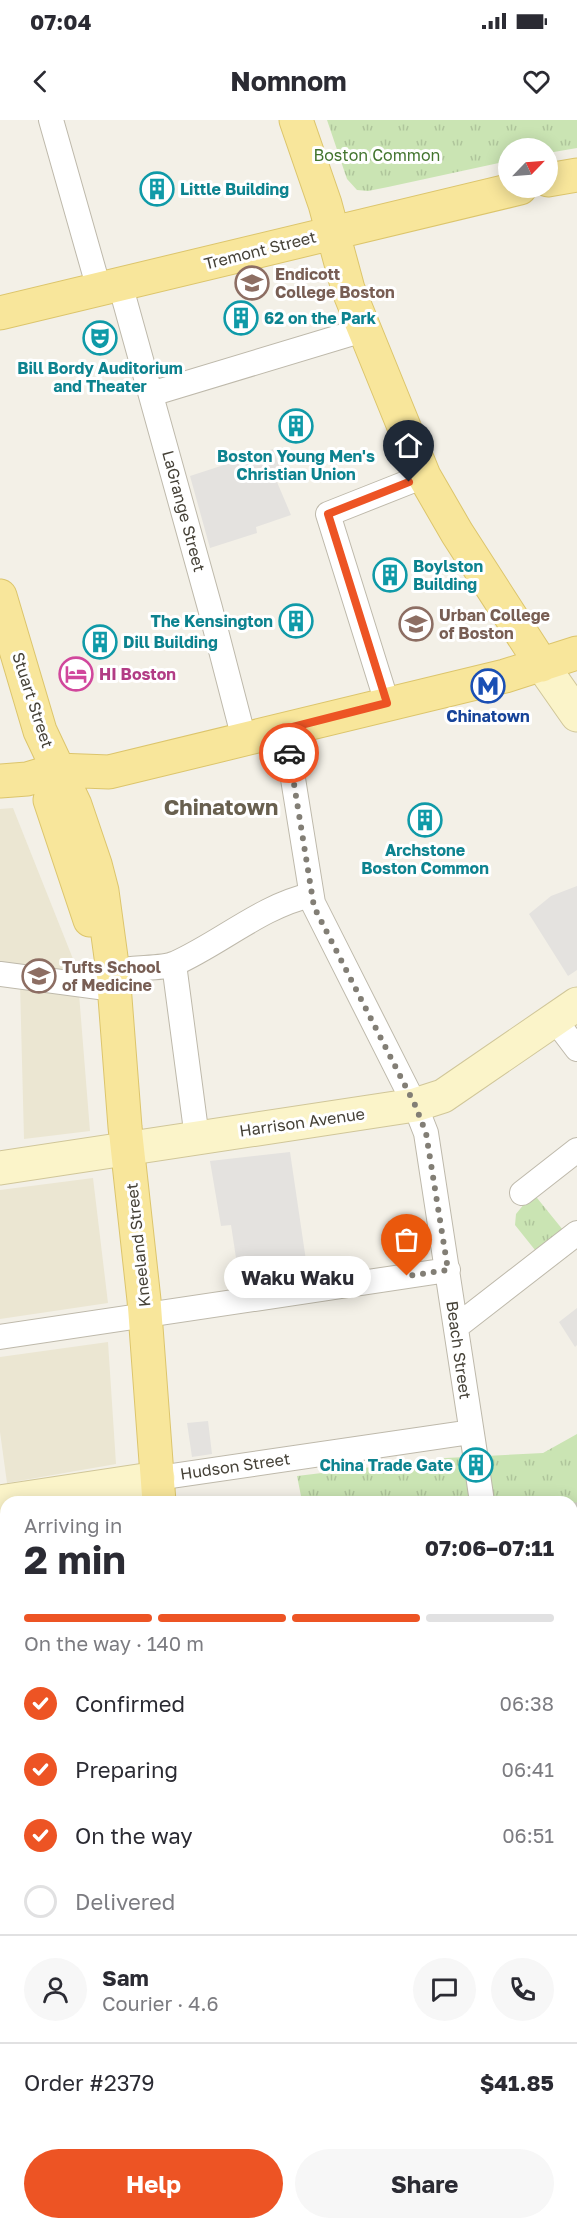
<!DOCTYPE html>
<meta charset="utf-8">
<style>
body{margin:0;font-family:"Golos Text",sans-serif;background:#f7f7f7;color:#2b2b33;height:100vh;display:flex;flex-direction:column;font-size:22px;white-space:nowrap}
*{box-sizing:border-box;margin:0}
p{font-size:20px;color:#7c7c81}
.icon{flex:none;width:33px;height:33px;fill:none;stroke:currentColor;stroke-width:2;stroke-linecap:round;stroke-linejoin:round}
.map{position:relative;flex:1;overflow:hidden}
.drawer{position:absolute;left:0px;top:1376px;width:578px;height:734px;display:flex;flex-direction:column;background:#fff;border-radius:18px 18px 0 0;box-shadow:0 3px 15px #0003}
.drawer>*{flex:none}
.needle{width:39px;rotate:65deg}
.fabs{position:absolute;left:498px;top:18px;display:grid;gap:12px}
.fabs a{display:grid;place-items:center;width:60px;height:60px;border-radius:50%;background:#fff;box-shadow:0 3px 15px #0003;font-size:30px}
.pin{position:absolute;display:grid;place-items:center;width:51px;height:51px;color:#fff;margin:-62px -26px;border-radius:50% 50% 50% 0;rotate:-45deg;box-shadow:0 0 6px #0007}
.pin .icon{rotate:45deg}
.courier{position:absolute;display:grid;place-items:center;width:60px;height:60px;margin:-30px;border:4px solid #ed5424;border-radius:50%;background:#fff;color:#222;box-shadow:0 2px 8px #0007}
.bubble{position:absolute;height:42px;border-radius:21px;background:#fff;box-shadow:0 3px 15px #0003;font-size:20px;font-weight:700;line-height:42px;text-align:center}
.overview em{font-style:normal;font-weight:700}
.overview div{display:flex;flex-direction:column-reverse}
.overview{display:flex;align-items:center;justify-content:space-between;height:102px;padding:0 24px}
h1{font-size:39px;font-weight:700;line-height:45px}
.bar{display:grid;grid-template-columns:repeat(4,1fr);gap:9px 6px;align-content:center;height:72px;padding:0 24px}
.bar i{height:8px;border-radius:4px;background:#e1e1e2}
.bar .selected{background:#ed5424}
.bar p{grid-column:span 4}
.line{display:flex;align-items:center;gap:15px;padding:0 24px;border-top:2px solid #e1e1e2}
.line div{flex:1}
.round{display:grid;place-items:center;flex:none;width:63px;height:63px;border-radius:32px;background:#f7f7f7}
ol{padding:0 24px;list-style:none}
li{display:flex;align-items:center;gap:18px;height:66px}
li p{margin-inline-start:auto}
li .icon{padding:6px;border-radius:50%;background:#ed5424;color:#fff;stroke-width:4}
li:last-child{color:#7c7c81}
li i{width:33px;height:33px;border:3px solid #e1e1e2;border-radius:50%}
.button{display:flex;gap:12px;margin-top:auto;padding:12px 24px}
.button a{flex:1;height:69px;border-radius:36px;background:#ed5424;color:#fff;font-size:24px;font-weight:700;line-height:69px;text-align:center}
.button a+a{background:#f7f7f7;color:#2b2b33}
.status{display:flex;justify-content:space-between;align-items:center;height:42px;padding:0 30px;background:#fff;direction:ltr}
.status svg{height:16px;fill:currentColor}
header{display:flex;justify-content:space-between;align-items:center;height:78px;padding:0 24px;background:#fff;font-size:27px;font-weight:700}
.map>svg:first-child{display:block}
</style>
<div class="status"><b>07:04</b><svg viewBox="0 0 49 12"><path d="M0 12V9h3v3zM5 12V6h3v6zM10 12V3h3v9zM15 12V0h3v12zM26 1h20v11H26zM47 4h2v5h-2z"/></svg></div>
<header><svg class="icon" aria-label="back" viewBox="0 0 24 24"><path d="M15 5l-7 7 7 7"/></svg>Nomnom<svg class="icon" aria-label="heart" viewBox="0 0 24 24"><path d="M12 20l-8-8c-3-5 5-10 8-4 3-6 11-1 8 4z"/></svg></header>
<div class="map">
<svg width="577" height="2108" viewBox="0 0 577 2108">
<defs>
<pattern id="grass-tufts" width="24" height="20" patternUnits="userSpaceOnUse" patternTransform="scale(1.5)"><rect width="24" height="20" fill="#cae4b3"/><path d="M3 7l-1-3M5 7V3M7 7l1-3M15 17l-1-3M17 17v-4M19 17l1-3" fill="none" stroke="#afc59b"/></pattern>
</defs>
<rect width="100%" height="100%" fill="#f3f0e7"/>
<path fill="#ebe6d2" d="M13,688l64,161 13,162 -66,8 -4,-155 -20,-2v-173z
M93,1058l15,125 -108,16v-129z
M108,1222l8,122 -109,19 -7,-51v-75z"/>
<path fill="url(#grass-tufts)" d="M327,0h250v28l-29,5v-5h-40v13l-120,26 -20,4 -11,-1 -10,-11z
M533,1073l30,37 -28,20 -20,-25 1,-11z
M577,1314v82l-5,-1v-13l-270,-1 -5,-25 149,-18 97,-5z"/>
<path fill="#e4e2df" d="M273,329l8,22 -7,4 17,40 -35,12 1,6 -47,15 -20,-72z
M577,766v84l-9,6 -39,-62 22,-18z
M290,1032l18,122 -68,10 -9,-59 -10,1 -11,-65z
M577,1188v37l-2,2 -16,-25z
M208,1301l4,33 -20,3 -5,-34z
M6,1763v313l-6,-39v-273z
M10,2103h185l1,5h-185z"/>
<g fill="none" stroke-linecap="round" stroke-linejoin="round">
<path stroke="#d0cdc4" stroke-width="33" stroke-dasharray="33 16" stroke-linecap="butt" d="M572,1399h5"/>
<defs>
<path id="street" d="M51,0l48,169
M120,164l90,324 34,131
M151,274l212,-64
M387,583l-59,-189 96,-38
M285,609l28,174 102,202 11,28 50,327
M174,844l23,174
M113,852c19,-6 49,-2 63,-9 46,-21 86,-57 135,-68
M0,854l114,15
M555,900l22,29
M522,1073l55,-43
M456,1207l121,-94
M0,1217l448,-67
M477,1348l5,34
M158,1358l313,-46
M572,1756l5,-1
M572,2063l5,40"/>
<path id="secondary" d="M542,545l35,50
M0,1048l415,-63 28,-9 134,-92
M0,1382l158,-24
M572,1642l5,-1
M572,1927l5,-1"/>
<path id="primary" d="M296,0l29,84 23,85 76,187 33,57 85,132
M548,60l29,-5
M0,193l520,-125
M0,476l40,135 35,74 20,59 7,27 11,81 12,155 19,173 15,202
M0,661l27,-2 30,-9 52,2 396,-96 72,-23
M54,663l-4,17 40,120
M572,1435h5
M0,1513l6,-1
M239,2103v5
M264,2103l1,5"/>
<path id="highway" d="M572,1477h5
M0,1555l6,-1
M0,1728l6,-1"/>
</defs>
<use href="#street" stroke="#beb9ab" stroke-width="26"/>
<use href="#secondary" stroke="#d0c699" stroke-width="35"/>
<use href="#primary" stroke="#dcc56c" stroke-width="35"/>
<use href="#highway" stroke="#d4ab40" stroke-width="35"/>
<use href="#street" stroke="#fff" stroke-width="24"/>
<use href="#secondary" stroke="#fbf4c9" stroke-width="33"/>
<use href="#primary" stroke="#f8e69b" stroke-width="33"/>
<use href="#highway" stroke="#f5d570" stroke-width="33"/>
</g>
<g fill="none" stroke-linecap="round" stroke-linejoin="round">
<path stroke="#827e75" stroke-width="6" stroke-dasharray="0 10.8" d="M289,633l25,154 101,198 11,28 22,137 -41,6"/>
<path stroke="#ed5424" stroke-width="8" d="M289,633l-4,-24 102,-26 -59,-189 81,-32"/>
</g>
<defs>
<symbol id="building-ring" viewBox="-11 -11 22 22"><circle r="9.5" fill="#fff" stroke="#0f9aa8" stroke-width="1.5"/><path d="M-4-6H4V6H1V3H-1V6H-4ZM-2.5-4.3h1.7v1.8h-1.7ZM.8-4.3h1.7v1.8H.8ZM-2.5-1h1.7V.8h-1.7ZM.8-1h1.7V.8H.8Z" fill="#0f9aa8"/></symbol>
<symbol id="university-ring" viewBox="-11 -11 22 22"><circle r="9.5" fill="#fff" stroke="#8d6e63" stroke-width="1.5"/><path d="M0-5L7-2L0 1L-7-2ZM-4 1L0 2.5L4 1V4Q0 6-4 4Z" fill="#8d6e63"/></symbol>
<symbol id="theatre-ring" viewBox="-11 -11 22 22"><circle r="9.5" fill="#fff" stroke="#0f9aa8" stroke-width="1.5"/><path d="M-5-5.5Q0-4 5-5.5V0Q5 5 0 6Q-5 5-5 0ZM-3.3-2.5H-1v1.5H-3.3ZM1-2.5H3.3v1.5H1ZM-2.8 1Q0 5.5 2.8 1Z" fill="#0f9aa8"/></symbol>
<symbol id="hotel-ring" viewBox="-11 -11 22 22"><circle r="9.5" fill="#fff" stroke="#d1479c" stroke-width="1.5"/><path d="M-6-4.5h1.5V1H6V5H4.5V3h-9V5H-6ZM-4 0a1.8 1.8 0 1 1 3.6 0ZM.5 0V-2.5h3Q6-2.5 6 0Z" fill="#d1479c"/></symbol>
<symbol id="metro-ring" viewBox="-11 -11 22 22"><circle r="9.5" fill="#fff" stroke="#1a4fb4" stroke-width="1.5"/><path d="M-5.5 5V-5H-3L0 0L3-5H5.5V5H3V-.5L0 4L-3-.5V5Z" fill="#1a4fb4"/></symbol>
</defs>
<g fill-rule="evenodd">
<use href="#building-ring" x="138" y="50" width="38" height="38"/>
<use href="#university-ring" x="233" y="144" width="38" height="38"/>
<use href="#building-ring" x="222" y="179" width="38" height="38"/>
<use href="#theatre-ring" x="81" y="199" width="38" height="38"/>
<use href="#building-ring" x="277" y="287" width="38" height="38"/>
<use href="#building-ring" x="371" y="436" width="38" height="38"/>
<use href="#building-ring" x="277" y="482" width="38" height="38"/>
<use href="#university-ring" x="397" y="485" width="38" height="38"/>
<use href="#building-ring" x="81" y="503" width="38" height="38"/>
<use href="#hotel-ring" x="57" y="535" width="38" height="38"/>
<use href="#metro-ring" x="469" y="547" width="38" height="38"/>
<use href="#building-ring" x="406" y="681" width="38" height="38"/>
<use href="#university-ring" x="20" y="837" width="38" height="38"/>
<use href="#building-ring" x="457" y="1326" width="38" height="38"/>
</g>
<g text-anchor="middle" stroke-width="6" stroke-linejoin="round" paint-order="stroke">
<g font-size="16" fill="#42742d" stroke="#fff">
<text x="377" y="41">Boston Common</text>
</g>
<g font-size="16" font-weight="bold" fill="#0d838f" stroke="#fff" text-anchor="start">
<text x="180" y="75">Little Building</text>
<text x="264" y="204">62 on the Park</text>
<text x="100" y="254" text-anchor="middle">Bill Bordy Auditorium<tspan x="100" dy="18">and Theater</tspan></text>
<text x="296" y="342" text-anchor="middle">Boston Young Men's<tspan x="296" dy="18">Christian Union</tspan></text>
<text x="413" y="452">Boylston<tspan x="413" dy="18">Building</tspan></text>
<text x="273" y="507" text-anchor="end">The Kensington</text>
<text x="123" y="528">Dill Building</text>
<text x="425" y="736" text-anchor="middle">Archstone<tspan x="425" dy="18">Boston Common</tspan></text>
<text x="453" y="1351" text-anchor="end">China Trade Gate</text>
</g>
<g font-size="16" fill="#454137" stroke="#fff">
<text transform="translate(260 130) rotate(-14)" y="6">Tremont Street</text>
<text transform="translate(184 391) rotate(75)" y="6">LaGrange Street</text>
<text transform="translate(33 580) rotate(72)" y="6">Stuart Street</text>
<text transform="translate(302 1002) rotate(-8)" y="6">Harrison Avenue</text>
<text transform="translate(138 1125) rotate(-96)" y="6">Kneeland Street</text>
<text transform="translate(459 1230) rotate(82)" y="6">Beach Street</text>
<text transform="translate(235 1346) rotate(-8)" y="6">Hudson Street</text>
</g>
<g font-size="16" font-weight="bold" fill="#785e54" stroke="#fff" text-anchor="start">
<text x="275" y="160">Endicott<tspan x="275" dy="18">College Boston</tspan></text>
<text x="439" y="501">Urban College<tspan x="439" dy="18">of Boston</tspan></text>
<text x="62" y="853">Tufts School<tspan x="62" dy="18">of Medicine</tspan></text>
</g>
<g font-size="16" font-weight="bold" fill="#b23c85" stroke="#fff" text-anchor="start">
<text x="99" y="560">HI Boston</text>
</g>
<g font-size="16" font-weight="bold" fill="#164399" stroke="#fff">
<text x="488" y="602">Chinatown</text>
</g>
<g font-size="22" font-weight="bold" fill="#68604f" stroke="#fff">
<text x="221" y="695">Chinatown</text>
</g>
</g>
</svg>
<div class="fabs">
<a><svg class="needle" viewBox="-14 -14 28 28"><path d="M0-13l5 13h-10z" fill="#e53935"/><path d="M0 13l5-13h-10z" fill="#7c7c81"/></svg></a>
</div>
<div class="pin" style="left:407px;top:1156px;background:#ea580c"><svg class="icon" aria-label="bag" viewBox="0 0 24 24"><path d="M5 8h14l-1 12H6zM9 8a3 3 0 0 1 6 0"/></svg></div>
<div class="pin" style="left:409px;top:362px;background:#1f2937"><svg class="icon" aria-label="home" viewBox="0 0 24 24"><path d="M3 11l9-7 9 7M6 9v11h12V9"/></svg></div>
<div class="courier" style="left:289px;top:633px"><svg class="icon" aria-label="car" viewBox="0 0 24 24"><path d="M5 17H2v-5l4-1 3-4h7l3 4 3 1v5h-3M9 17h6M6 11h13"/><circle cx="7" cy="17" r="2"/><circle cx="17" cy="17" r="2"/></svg></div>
<div class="bubble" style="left:224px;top:1136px;width:147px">Waku Waku</div>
<section class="drawer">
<div class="overview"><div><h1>2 min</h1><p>Arriving in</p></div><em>07:06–07:11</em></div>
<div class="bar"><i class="selected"></i><i class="selected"></i><i class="selected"></i><i></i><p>On the way · 140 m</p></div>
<ol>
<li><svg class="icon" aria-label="check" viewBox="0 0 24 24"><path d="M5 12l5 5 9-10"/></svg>Confirmed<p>06:38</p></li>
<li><svg class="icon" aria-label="check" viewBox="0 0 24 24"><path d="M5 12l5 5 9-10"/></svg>Preparing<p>06:41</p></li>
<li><svg class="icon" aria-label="check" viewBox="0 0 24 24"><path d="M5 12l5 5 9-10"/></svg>On the way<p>06:51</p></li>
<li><i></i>Delivered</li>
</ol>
<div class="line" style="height:108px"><a class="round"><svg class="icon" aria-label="person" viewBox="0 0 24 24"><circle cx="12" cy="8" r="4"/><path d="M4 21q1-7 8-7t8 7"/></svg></a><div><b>Sam</b><p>Courier · 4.6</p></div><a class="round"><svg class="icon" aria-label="chat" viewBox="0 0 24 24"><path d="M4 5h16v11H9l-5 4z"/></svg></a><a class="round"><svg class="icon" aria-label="phone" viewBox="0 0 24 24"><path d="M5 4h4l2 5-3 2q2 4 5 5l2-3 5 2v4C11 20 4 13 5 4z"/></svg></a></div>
<div class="line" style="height:78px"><div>Order #2379</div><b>$41.85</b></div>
<div class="button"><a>Help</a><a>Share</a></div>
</section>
</div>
